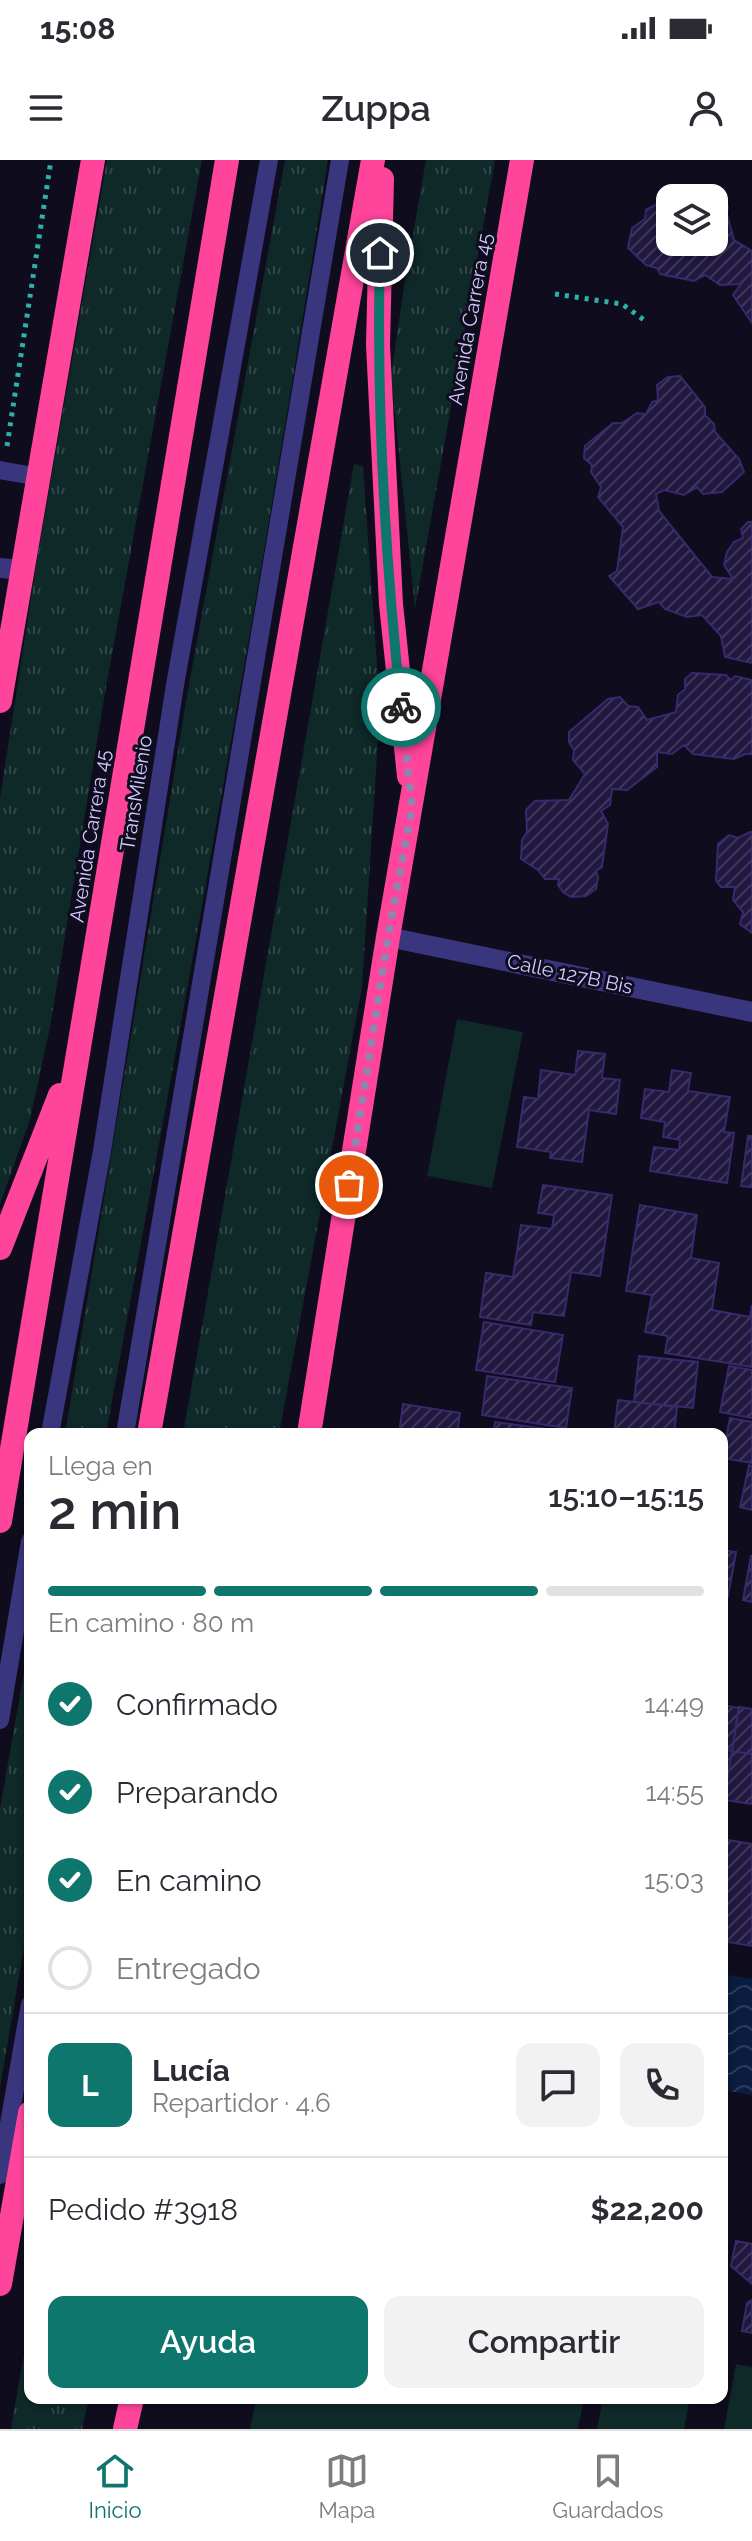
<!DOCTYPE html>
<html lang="es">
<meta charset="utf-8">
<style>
body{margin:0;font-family:Raleway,sans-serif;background:#f2f2f3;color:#2b2b33;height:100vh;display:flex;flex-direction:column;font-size:30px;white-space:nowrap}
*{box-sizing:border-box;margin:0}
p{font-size:26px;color:#7c7c81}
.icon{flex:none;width:44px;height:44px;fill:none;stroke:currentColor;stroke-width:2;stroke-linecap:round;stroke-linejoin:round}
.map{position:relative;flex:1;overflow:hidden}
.panel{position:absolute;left:24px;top:1268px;width:704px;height:976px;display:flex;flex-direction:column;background:#fff;border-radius:16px;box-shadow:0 2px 6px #0004}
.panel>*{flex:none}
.controls{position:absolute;left:656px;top:24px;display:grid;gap:16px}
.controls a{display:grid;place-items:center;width:72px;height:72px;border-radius:16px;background:#fff;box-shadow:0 2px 6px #0004;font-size:40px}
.pin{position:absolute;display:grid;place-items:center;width:68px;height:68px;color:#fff;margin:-34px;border:4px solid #fff;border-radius:50%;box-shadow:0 2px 8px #0007}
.courier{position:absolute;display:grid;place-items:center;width:80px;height:80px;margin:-40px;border:6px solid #0f766e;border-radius:50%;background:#fff;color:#222;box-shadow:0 2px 10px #0007}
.headline em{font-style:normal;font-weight:600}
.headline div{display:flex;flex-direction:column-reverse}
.headline{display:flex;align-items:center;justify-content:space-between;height:136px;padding:0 24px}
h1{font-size:52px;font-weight:600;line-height:60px}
.bar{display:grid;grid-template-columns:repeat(4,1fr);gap:12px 8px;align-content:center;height:96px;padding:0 24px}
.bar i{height:10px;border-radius:6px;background:#e1e1e2}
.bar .on{background:#0f766e}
.bar p{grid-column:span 4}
.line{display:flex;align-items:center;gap:20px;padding:0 24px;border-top:2px solid #e1e1e2}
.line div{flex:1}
.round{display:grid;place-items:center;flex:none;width:84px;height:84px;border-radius:16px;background:#f2f2f3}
ol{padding:0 24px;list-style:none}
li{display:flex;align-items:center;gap:24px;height:88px}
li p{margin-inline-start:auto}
li .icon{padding:8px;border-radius:50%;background:#0f766e;color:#fff;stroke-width:4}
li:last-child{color:#7c7c81}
li i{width:44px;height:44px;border:4px solid #e1e1e2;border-radius:50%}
.primary-button{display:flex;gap:16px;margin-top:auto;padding:16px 24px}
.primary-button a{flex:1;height:92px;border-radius:16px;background:#0f766e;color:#fff;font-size:32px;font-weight:600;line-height:92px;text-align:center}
.primary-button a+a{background:#f2f2f3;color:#2b2b33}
.status{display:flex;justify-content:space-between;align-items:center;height:56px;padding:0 40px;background:#fff;direction:ltr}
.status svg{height:22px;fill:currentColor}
header{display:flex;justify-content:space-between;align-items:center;height:104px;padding:0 24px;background:#fff;font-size:36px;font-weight:600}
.tab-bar{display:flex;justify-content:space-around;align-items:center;height:112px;border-top:2px solid #e1e1e2;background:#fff;font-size:22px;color:#7c7c81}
.tab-bar a{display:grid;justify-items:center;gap:4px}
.tab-bar .on{color:#0f766e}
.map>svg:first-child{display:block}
</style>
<div class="status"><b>15:08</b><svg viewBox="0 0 49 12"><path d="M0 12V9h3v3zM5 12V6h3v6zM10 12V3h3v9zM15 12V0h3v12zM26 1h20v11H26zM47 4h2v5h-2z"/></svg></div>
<header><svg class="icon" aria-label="menu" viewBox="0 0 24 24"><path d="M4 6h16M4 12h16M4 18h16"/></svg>Zuppa<svg class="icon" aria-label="person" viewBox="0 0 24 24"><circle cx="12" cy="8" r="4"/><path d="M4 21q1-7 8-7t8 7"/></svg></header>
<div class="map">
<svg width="752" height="2269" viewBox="0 0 752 2269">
<defs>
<pattern id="grass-tufts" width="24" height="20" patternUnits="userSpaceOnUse" patternTransform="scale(2)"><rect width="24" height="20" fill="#0f2828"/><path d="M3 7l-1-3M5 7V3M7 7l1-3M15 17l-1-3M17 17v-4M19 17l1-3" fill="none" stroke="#314648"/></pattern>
<pattern id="water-waves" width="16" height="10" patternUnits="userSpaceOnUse" patternTransform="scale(2)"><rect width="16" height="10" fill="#0a1d3f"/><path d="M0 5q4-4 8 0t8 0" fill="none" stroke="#2d3c5c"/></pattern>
<pattern id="building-hatch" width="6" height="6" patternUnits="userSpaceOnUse" patternTransform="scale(2)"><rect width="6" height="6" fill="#20183f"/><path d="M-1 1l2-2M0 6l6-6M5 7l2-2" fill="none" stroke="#3f385c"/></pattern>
</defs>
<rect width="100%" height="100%" fill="#0f0c1e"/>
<path fill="url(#grass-tufts)" d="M107,0h95l-97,533 -55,334 -20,93 -30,84v-406l37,-239z
M285,0h43c-67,426 -144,850 -222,1274h-41l123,-744z
M426,0h69l-80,449 -24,-234 14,-95z
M354,304l9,2 17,242 -18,279 -83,447h-96z
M30,1478v274l-30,176v-279z
M30,2159v79h59l-7,31h-71z"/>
<path fill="#0f2828" d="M457,859l66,13 -31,156 -65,-12z
M736,2204l16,3v62h-28z
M256,2238h328l-6,31h-328z
M603,2238h87l-6,31h-87z"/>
<path fill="url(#water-waves)" d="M722,1814l30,5v116l-30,-5z"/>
<path fill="url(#building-hatch)" stroke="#38296c" stroke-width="2" fill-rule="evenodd" d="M669,27l50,8 9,11 -1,8 7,26 18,11v72l-19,-28 8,-11 -21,1 -15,-10 -11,6 -34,-7 -3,-6 -11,-3 -18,-17 4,-20 13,-9 1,-9 13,-7v-11zM670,38h44v44h-44z
M680,216l25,31v8l9,9 1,8 24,27 5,13 -22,20 -19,2 -6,-7 -13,8 -20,-5 -8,4 3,17 53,66 21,2 -9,-14 3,-13 7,-10 9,-4 -2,-9 7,-7h4v141l-27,-6 -4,-21 -19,-21 -15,2 -22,-8 -6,-7 -21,7 -29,-33 8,-5 6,-44 -25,-30 3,-10 -10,-15 1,-7 -8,-7 1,-12 28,-23h9l15,-10 9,1 6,-12 6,-2 -1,-15 11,-8z
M692,513l34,2 5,5 4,-4 17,4v74h-7l-11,5 -41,-5 -9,-9 -12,9 -15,-2v15l-30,23 -15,-1 -2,16 -9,6 7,13 -6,43 -6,4 2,6 -2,12 -10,7 -15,1 -8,-5 -5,-7 1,-6h-14l-7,-9 -17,-11 1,-19 5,-8 -1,-22 9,-9 34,-1 16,-26 -12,-14 1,-10 -5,-8v-10l39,-33 12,-2 8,9 10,1 9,13 29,-8 2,-17 7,-6v-10z
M750,672h2v101l-12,-9 3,-12 -10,-12 2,-13h-14l-5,-6 2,-37 11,-9 9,3z
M578,891l27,3 -3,24 18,2 -4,34 -27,-4 -7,52 -32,-4 1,-6 -34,-5 7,-50 14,2 3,-29 34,5z
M672,910l19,3 -3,18 42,6 -6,35 10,1 -7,50 -77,-12 4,-24 25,3 1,-10 -17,-3 2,-15 -24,-4 4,-29 24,3z
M748,976h4v51l-11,-1z
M543,1025l69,10 -12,81 -29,-4 -7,44 -31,-4 -2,13 -51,-8 6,-44 27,4 8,-52 31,4 2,-14 -16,-2z
M640,1045l57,10 -6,43 28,5 -7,47 38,7 2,-12v62l-87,-14 3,-17 -23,-4 7,-37 -26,-4z
M484,1162l79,13 -8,47 -79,-12z
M639,1196l59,6 -5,46 -59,-6z
M729,1206l23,4v48l-32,-6z
M487,1216l85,12 -6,40 -84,-13z
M618,1240l59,7 -3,27h-60z
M403,1244l57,9 -3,21h-58z
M730,1258l22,4v41l-30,-5z
M495,1262l83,11 -85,1z
M749,1305l3,1v44l-12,-3z
M722,1390l14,2 -8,45 -6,-1z
M751,1396h1v46l-9,-2z
M722,1545l17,3 -7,43 -10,-2z
M739,1547l13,2v45l-20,-3z
M722,1589l10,2 -8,49 -2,-1z
M732,1591l20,3v50l-28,-4z
M722,1679l30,5v102l-30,-5z
M736,2081l16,3v40l-21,-18z
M752,2140v33l-10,-2 5,-28z"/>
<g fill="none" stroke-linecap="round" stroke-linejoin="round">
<path stroke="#2cb1ab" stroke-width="5" stroke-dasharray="4 6" stroke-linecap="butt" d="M555,134l67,10 22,16
M7,286l44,-286"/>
<path stroke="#3a367e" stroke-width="18" d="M0,310l39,7
M50,1274l52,-283 73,-466 94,-525
M125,1274l215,-1274
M0,1560l30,-179
M0,2015l30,-171"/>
<path stroke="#3a367e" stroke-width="20" d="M0,408l22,2
M388,777l364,75"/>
<path stroke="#ff449b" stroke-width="24" d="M382,19l-4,166 13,259 18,172
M0,541l93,-541
M0,1088l60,-153
M149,1274l224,-1274
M309,1274l79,-497 134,-777
M0,1361l227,-1361
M0,2124l30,-171
M125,2269l7,-31"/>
</g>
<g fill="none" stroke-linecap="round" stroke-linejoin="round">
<path stroke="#8c87b0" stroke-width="8" stroke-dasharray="0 14.4" d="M349,1025l39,-248 24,-130 -11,-100"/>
<path stroke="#0f766e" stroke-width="10" d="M380,93c-4,151 5,304 21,454"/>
</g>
<g text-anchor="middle" stroke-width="6" stroke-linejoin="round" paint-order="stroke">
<g font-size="20" fill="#d0c9ff" stroke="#0f0c1e">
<text transform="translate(470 159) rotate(-80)" y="7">Avenida Carrera 45</text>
<text transform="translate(136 633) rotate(-81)" y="7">TransMilenio</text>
<text transform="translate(90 676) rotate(-81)" y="7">Avenida Carrera 45</text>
<text transform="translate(570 814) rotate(12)" y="7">Calle 127B Bis</text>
</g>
</g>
</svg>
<div class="controls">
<a><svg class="icon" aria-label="layers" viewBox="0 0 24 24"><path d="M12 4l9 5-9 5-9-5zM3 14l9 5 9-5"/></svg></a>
</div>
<div class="pin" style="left:349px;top:1025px;background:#ea580c"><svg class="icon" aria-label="bag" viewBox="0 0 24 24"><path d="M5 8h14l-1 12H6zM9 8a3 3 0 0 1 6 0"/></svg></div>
<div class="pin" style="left:380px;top:93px;background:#1f2937"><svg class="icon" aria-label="home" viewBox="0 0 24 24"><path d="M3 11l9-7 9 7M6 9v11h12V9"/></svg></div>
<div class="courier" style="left:401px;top:547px"><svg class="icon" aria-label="bike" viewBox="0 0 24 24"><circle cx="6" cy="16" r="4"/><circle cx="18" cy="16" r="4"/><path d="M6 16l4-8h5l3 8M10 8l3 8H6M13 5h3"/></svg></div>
<section class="panel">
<div class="headline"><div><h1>2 min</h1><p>Llega en</p></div><em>15:10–15:15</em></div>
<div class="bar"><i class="on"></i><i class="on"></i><i class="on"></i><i></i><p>En camino · 80 m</p></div>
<ol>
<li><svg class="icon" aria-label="check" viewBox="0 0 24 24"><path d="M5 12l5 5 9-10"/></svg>Confirmado<p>14:49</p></li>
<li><svg class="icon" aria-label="check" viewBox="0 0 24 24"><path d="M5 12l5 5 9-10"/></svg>Preparando<p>14:55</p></li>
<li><svg class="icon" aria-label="check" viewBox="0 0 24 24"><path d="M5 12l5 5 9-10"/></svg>En camino<p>15:03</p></li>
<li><i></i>Entregado</li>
</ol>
<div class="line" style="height:144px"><b class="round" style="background:#0f766e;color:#fff">L</b><div><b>Lucía</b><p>Repartidor · 4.6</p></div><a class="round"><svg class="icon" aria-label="chat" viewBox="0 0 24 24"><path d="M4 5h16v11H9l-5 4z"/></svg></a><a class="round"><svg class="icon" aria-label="phone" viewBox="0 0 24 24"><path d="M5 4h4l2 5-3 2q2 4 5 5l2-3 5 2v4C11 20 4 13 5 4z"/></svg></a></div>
<div class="line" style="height:104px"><div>Pedido #3918</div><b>$22,200</b></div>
<div class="primary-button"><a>Ayuda</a><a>Compartir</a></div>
</section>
</div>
<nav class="tab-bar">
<a class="on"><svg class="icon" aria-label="home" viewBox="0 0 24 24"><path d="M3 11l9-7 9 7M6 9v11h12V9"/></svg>Inicio</a>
<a><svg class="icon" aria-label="map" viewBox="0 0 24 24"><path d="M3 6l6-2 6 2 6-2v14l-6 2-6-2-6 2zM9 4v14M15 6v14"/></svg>Mapa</a>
<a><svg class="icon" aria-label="saved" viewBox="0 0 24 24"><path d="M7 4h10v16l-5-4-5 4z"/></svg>Guardados</a>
</nav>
